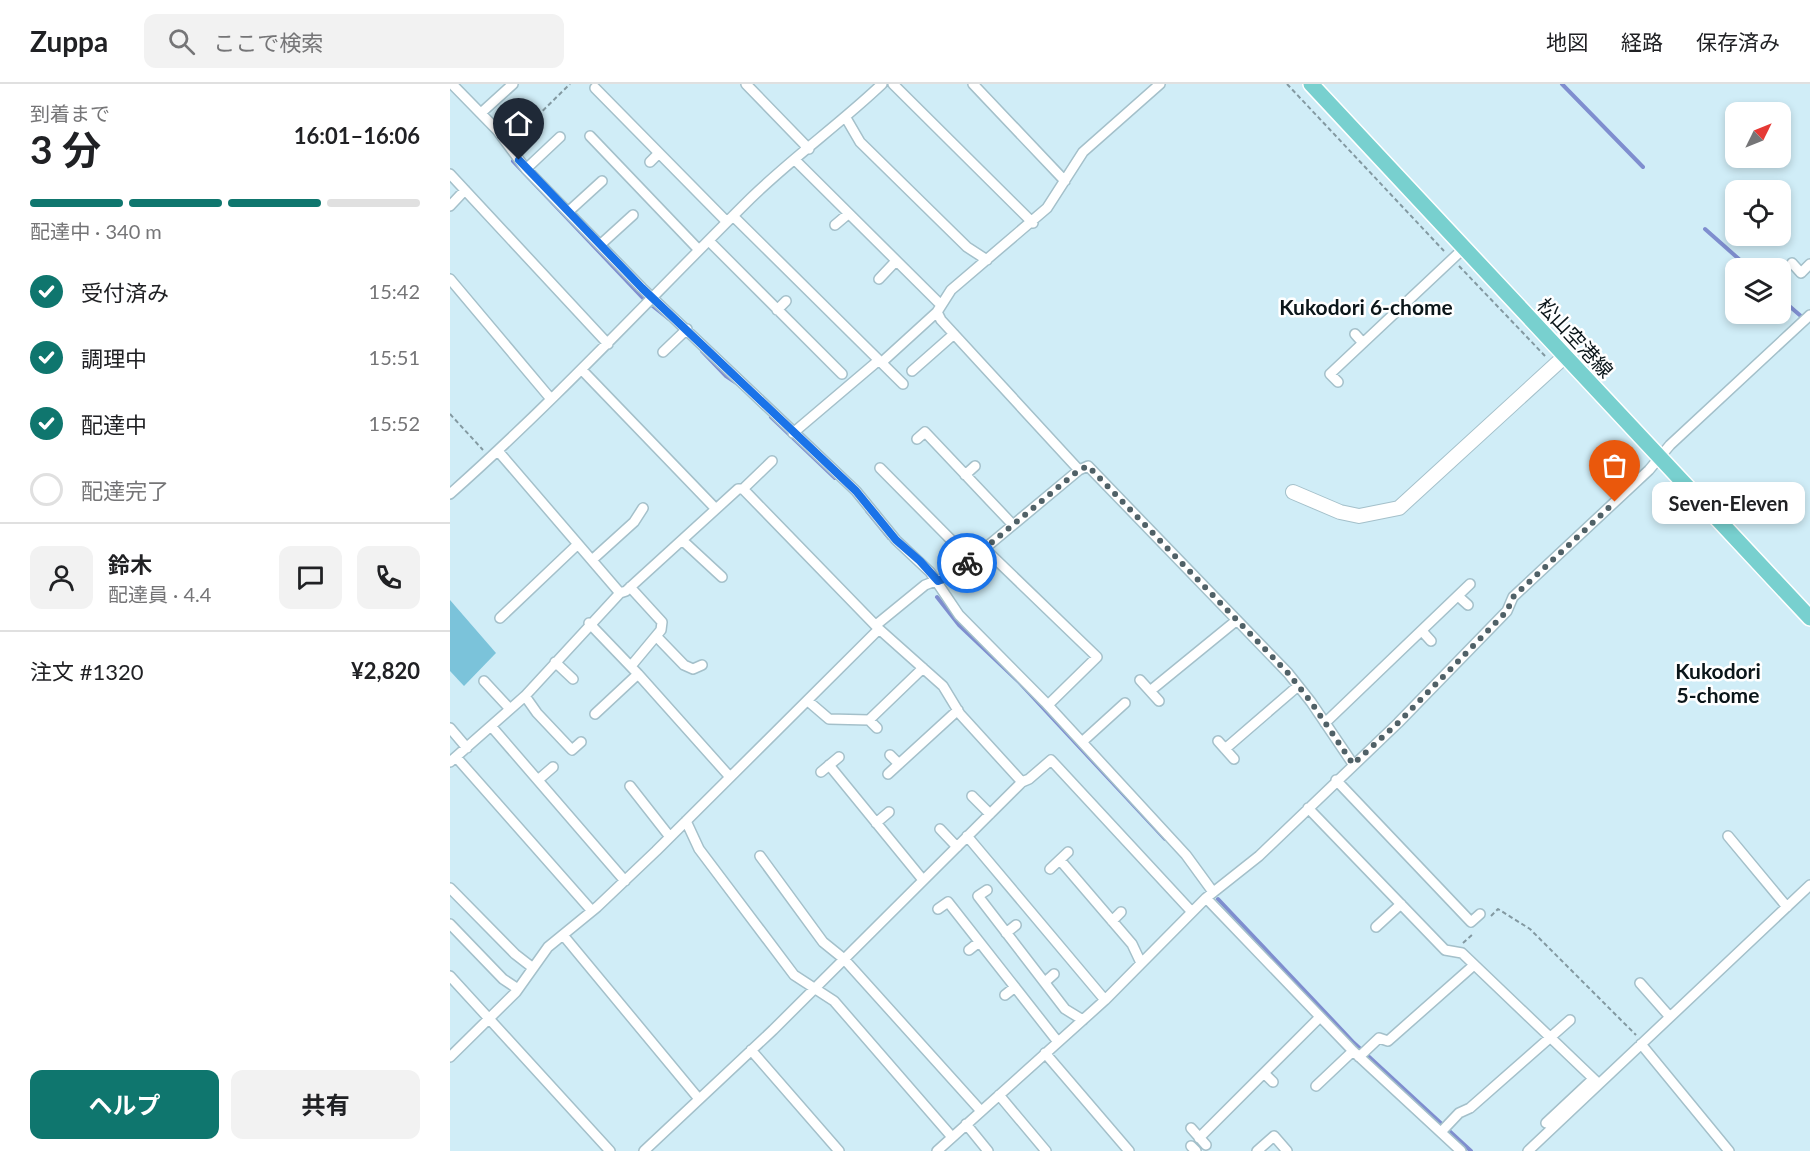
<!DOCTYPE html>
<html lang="ja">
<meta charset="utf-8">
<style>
body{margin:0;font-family:Lato,"Noto Sans JP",sans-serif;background:#f2f2f2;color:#202124;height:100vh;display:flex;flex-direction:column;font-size:22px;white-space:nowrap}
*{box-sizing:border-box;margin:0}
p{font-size:20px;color:#757577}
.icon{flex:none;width:33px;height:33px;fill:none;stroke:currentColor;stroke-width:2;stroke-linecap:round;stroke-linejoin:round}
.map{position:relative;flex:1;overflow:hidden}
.panel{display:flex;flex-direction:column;background:#fff;width:450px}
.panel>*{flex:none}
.needle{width:39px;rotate:47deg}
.buttons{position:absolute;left:1275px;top:18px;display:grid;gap:12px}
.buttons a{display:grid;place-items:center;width:66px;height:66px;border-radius:12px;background:#fff;box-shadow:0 3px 9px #0003;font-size:30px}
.pin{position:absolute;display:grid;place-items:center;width:51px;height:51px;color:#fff;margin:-62px -26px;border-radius:50% 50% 50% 0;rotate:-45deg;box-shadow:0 0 6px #0007}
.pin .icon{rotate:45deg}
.courier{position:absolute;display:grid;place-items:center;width:60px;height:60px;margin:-30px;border:4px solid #1a73e8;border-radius:50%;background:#fff;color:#222;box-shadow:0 2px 8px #0007}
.bubble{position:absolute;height:42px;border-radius:12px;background:#fff;box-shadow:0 3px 9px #0003;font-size:20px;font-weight:700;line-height:42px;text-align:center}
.summary em{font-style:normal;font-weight:700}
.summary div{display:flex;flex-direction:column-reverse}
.summary{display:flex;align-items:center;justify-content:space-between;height:102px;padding:0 30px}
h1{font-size:39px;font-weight:700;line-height:45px}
.bar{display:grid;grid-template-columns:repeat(4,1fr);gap:9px 6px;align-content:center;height:72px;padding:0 30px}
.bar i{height:8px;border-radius:4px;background:#e0e0e0}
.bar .current{background:#0f766e}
.bar p{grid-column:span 4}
.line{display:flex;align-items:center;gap:15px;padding:0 30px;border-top:2px solid #e0e0e0}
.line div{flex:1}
.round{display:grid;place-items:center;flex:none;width:63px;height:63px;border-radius:12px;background:#f2f2f2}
ol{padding:0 30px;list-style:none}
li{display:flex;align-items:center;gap:18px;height:66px}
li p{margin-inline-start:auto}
li .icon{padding:6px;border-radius:50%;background:#0f766e;color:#fff;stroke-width:4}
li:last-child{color:#757577}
li i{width:33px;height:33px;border:3px solid #e0e0e0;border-radius:50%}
.cta{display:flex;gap:12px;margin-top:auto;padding:12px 30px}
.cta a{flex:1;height:69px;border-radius:12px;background:#0f766e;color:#fff;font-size:24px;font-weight:700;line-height:69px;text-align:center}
.cta a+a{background:#f2f2f2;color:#202124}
header{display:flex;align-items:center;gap:36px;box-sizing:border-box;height:84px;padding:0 30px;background:#fff;border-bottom:2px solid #e0e0e0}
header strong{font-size:28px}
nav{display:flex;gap:33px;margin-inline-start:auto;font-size:21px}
.search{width:420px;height:54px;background:#f2f2f2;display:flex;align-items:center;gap:15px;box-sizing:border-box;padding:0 21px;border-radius:12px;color:#757577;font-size:22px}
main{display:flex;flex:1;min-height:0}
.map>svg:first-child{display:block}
</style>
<header>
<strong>Zuppa</strong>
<div class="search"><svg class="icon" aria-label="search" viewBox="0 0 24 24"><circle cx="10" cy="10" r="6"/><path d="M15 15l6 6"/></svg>ここで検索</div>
<nav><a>地図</a><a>経路</a><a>保存済み</a></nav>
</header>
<main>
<section class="panel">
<div class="summary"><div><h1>3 分</h1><p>到着まで</p></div><em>16:01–16:06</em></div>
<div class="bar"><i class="current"></i><i class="current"></i><i class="current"></i><i></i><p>配達中 · 340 m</p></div>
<ol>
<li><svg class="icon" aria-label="check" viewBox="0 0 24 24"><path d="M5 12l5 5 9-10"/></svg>受付済み<p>15:42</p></li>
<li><svg class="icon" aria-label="check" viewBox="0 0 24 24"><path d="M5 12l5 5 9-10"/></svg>調理中<p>15:51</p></li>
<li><svg class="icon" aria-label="check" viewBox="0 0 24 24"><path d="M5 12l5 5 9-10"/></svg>配達中<p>15:52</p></li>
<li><i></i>配達完了</li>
</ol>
<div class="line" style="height:108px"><a class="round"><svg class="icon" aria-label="person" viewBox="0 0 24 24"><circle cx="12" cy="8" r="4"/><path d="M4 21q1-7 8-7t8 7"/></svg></a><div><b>鈴木</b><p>配達員 · 4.4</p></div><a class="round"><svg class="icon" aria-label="chat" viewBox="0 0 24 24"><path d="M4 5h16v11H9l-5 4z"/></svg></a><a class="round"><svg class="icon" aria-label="phone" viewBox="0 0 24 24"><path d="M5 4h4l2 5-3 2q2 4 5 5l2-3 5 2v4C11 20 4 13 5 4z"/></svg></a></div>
<div class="line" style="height:78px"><div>注文 #1320</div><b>¥2,820</b></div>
<div class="cta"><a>ヘルプ</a><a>共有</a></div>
</section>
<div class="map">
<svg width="1360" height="1067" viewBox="0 0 1360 1067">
<rect width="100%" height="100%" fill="#d0edf7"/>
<path fill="#7bc3da" d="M0,516l46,53 -32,33 -14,-15z"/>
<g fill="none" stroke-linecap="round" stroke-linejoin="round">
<path stroke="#7f8ecf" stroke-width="4" d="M1112,0l81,83
M63,77l131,138 25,20
M1255,145l44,39
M1330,214l22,19
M252,267l24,25 12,8
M321,333l64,61
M417,427l22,27
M487,513l22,28 59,56 147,158
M768,815l136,144 117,108"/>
<defs>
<path id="street" d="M2,0l45,46 29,39 116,119 214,203 40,49 34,32 29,43 86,87 141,153 27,37
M296,0l63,65
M443,0l140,139
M523,0l92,97
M145,4l132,134
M31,29l32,-29
M396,34l14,24 107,105 20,13
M140,52l109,114
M345,76l145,144
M200,78l9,-9
M76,85l34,-32
M0,90l158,170
M0,122l15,-16
M118,128l34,-31
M283,132l170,168
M385,141l13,-11
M259,157l133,133
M150,161l33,-30
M1342,179l9,10 9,-9
M0,195l101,120
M429,195l16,-17
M327,226l9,-9
M905,250l8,9
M213,268l24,-23
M431,279l56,-51
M132,286l134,139
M462,287l42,-37
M888,298l-8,-8 133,-125
M343,349l86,-73
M467,355l8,-7 88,93
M48,367l122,142
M430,384l91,92
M629,386l-138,-150 -4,-8 14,-22 96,-82 36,-56 77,-68
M515,391l10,-9
M293,405l29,-28
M0,410c106,-94 201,-197 301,-296 42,-41 89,-74 131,-114
M232,456l40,37
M535,465l112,108 -49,48
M142,476l42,-38 9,-14
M180,503l32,35 -1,8 -30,36
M1008,512l10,9
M50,534l78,-74
M139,539l49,51 92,103
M426,541l49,-40 29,-11 125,-104 9,-4 200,207 23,29 42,62
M972,547l9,10
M206,552l28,29 9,4 9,-4
M105,578l18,17
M690,596l19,21
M34,597l26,28
M700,607l87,-71
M75,612l12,17 35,37 9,-8
M358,617l21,18 40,1
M145,630l43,-40
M875,639l145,-139
M41,642l134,155
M0,644l17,20
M427,644l-8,-8 54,-52
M768,657l16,18
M632,658l43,-39
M775,665l73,-63
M440,671l9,9
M6,673l136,154
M0,678l75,-66 95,-103 6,-2 112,-102h5l136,140 64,57 17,28 62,68 -249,248 -129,121
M379,681l94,115
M371,688l18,-15
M438,690l70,-64
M88,696l15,-13
M886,696l135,142 9,-8
M572,698l7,-3 22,-19 141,152
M180,702l40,51
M522,712l18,18
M858,724l137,142 17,3 137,131
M236,737l13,28 95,126 40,26 118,136
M426,739l13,-11
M490,745l17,18
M517,752l138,164
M1278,752l59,71
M310,772l63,86 21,17 137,152
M610,776l72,84 9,19
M600,785l18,-17
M0,804l65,66 18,14
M537,806l-9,6 87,113 18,11
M756,814l147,153 108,100
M488,825l10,-7 110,140
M662,837l9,-9
M0,840l53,55 15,10
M926,843l25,-23
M556,849l10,-8
M113,851l136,164
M519,866l10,-8
M0,892l160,175
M595,898l9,-8
M1190,899l30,34
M555,911l10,-8
M1191,960l88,107
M301,966l88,101
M595,969l84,98
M0,973l66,-65 32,-45 49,-40 59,-56 223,-222
M909,973l20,-19 9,3 86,-76
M814,989l9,9
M866,1002l37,-35
M549,1011l47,56
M1096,1039l47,-44
M516,1040l22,27
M741,1044l15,17
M991,1048l18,-19 11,-5 100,-88
M749,1054l121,-121
M741,1062l5,5
M487,1067l168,-151 101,-102 53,-42 139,-133 109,-112 6,-14 136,-127 21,-25 140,-130
M807,1067l17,-15 13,15
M1078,1067l282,-266"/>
<path id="secondary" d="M843,408l47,20 19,4 40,-8 165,-151"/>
<path id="primary" d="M861,0l499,534"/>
</defs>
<use href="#street" stroke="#a4c0ca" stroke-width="12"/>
<use href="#secondary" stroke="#a4c0ca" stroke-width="16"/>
<use href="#primary" stroke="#fff" stroke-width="18"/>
<path stroke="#8399a1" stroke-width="2" stroke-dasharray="4.5 3" stroke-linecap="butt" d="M837,0l157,167
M66,53l54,-53
M1009,182l87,91
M0,330l33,36
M1041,832l7,-7 32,20 106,106
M1013,859l11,-10"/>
<use href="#street" stroke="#fff" stroke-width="9"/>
<use href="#secondary" stroke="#fff" stroke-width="14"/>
<use href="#primary" stroke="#78d0cf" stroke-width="15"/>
</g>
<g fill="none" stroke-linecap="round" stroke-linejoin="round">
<path stroke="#506167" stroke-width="6" stroke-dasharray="0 10.8" d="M517,479l112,-93 9,-4 200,207 23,29 42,62 45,-41 109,-112 6,-14 102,-95"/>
<path stroke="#1a73e8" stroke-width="8" d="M69,76l123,128 214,203 40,49 24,21 18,20 16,-7 13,-11"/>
</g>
<g text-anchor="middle" stroke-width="5" stroke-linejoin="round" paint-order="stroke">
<g font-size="20" fill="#0b161a" stroke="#fff">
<text transform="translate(1125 254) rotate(47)" y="7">松山空港線</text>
</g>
<g font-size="21" font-weight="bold" fill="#0b161a" stroke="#fff">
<text x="916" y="231">Kukodori 6-chome</text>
<text x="1268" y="595">Kukodori<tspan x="1268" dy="24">5-chome</tspan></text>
</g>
</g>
</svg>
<div class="buttons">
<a><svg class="needle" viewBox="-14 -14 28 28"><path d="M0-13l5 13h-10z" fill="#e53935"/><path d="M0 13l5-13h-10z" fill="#757577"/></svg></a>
<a><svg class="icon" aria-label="locate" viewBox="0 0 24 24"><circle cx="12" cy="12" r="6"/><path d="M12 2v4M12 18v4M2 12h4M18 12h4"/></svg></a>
<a><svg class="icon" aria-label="layers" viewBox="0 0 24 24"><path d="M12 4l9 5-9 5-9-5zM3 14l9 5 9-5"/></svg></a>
</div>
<div class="pin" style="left:1165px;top:418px;background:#ea580c"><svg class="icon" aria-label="bag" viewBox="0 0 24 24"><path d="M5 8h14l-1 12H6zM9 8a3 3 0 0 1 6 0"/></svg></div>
<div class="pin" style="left:69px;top:76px;background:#1f2937"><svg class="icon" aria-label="home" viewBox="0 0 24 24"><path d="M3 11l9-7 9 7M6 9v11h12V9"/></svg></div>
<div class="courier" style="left:517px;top:479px"><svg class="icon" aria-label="bike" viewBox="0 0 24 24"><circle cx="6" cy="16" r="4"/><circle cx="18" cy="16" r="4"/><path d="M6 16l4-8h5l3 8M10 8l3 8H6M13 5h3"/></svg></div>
<div class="bubble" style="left:1202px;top:398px;width:153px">Seven-Eleven</div>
</div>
</main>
